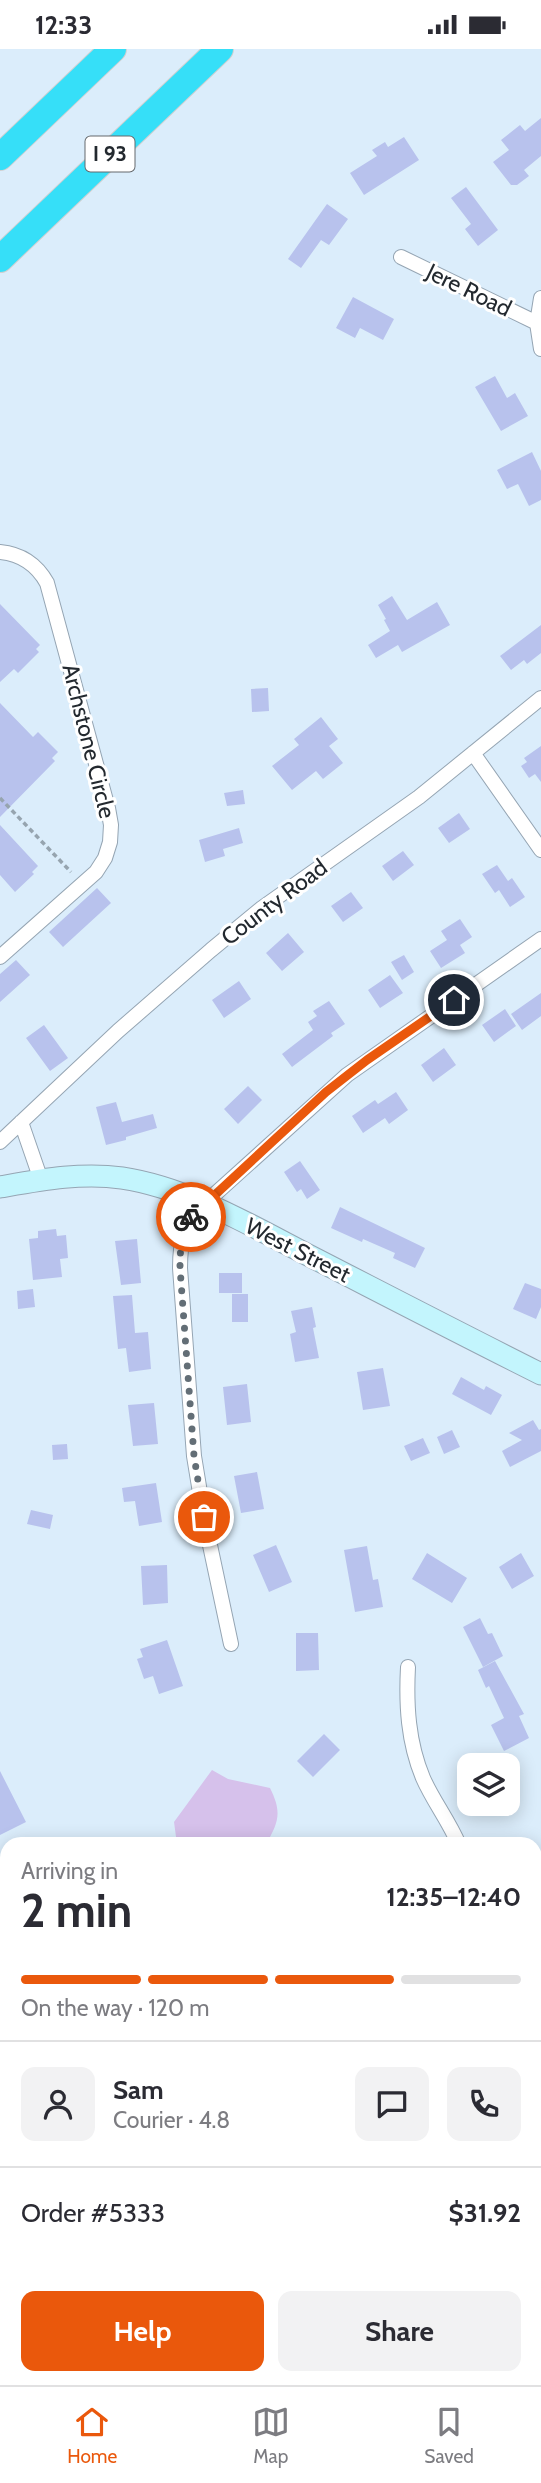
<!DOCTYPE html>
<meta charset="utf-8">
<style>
body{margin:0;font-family:Cabin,sans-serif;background:#f2f2f3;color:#2b2b33;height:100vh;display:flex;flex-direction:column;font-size:26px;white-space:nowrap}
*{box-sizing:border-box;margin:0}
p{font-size:23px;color:#7c7c81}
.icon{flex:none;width:38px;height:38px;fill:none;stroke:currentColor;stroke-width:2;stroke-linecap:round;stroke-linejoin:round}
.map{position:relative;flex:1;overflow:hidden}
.sheet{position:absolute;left:0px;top:1788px;width:542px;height:548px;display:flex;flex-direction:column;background:#fff;border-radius:21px 21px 0 0;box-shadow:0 4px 18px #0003}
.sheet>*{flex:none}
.controls{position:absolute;left:457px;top:1704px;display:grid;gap:14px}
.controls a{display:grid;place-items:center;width:63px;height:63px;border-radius:14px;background:#fff;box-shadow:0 4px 18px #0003;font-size:35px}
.pin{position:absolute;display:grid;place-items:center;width:60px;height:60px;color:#fff;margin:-30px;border:4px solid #fff;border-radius:50%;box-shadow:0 2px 7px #0007}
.courier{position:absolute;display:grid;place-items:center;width:70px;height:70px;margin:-35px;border:5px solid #ea580c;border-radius:50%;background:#fff;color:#222;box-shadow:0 2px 9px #0007}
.headline em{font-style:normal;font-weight:700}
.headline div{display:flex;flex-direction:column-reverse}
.headline{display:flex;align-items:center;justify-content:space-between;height:119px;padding:0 21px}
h1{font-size:46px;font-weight:700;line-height:52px}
.bar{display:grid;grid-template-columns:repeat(4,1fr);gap:10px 7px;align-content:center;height:84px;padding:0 21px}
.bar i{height:9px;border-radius:5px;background:#e1e1e2}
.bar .on{background:#ea580c}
.bar p{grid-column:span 4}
.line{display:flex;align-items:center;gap:18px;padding:0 21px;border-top:2px solid #e1e1e2}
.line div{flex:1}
.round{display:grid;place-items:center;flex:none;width:74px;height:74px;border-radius:14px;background:#f2f2f3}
.cta{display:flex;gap:14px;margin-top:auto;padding:14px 21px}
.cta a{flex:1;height:80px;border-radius:14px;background:#ea580c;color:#fff;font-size:28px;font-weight:700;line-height:80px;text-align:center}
.cta a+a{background:#f2f2f3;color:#2b2b33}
.status{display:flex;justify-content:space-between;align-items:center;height:49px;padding:0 35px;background:#fff;direction:ltr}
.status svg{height:19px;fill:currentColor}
.menu{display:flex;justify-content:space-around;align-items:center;height:98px;border-top:2px solid #e1e1e2;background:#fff;font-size:19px;color:#7c7c81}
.menu a{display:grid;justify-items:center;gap:4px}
.menu .on{color:#ea580c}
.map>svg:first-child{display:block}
</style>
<div class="status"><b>12:33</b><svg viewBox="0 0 49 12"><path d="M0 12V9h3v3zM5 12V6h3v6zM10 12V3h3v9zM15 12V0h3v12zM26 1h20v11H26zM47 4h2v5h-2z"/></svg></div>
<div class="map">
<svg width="541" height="2336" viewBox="0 0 541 2336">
<rect width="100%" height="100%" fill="#dbedfb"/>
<path fill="#d6c1eb" d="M212,1721l16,9 42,9c12,24 9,34 -4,56h-89l-3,-22z
M541,2056v101l-5,-4v-96z"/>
<path fill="#b8c2ed" d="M541,69v38l-17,14 5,6 -12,9h-6l-18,-23 16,-12 -8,-10 19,-15 5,6z
M404,88l15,23 -55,35 -14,-22 27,-17 -5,-6 13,-8 3,5z
M466,138l32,43 -20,16 -13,-17 6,-5 -20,-26z
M327,155l21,15 -19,26 -8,-5 -20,28 -13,-9z
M353,248l41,22 -11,21 -23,-12 -5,10 -19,-10z
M495,327l12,22 8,-5 13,23 -27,15 -26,-44z
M532,403l9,19v29l-12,6 -11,-22 -11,5 -10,-19z
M392,547l15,24 30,-18 13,23 -48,27 -4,-7 -22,13 -8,-13 22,-14 -6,-11 2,-1 -8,-14z
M0,555l40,41 -4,4 3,3 -21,21 -4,-4 -14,13z
M541,576v28l-14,11 -3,-4 -13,10 -11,-14z
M268,639l1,23 -17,1 -1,-23z
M0,654l33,34 5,-5 20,20 -6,6 3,3 -55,56z
M321,668l17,22 -9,7 14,17 -20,16 -7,-8 -24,19 -20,-24 27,-21 -5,-6z
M541,697v36l-6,-8 -6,4 -8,-12 6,-4 -3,-4z
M243,741l2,14 -18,2 -3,-13z
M459,764l11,16 -21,14 -11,-15z
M0,776l38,41 -6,6 2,2 -19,18 -15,-17z
M239,779l4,15 -20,6 2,7 -20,6 -6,-22z
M403,802l11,14 -21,16 -11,-15z
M497,816l11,16 4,-3 13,19 -15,10 -11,-17 -4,3 -13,-19z
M97,839l14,15 -48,44 -14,-15z
M351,843l12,16 -20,14 -12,-16z
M460,870l12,18 -12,8 5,8 -24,15 -11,-17 17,-11 -6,-9z
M288,884l16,19 -22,19 -16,-18z
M404,906l10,17 -12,8 -11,-18z
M16,911l14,15 -30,27v-28z
M390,926l13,18 -23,15 -12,-18z
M239,932l12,18 -27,19 -12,-18z
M541,944v23l-19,14 -11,-16z
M329,952l16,23 -14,9 2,3 -41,31 -10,-13 31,-24 -5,-8 9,-6 -4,-5z
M505,960l11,17 -22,16 -12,-17z
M44,976l24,33 -18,13 -24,-33z
M444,999l12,17 -23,17 -12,-17z
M248,1037l14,14 -24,24 -14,-15z
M396,1043l12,18 -19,14 -4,-6 -22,15 -11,-17 23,-16 3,4z
M116,1053l6,20 31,-8 4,14 -31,9v3l-20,5 -10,-38z
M300,1112l20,29 -13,9 -6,-10 -4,3 -13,-20z
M340,1158l85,41 -10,20 -22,-10 2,-5 -32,-14 -1,3 -31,-14z
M56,1180l1,7 9,-1 2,23 -8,1 2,18 -29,3 -4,-41 9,-1v-7z
M137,1190l4,44 -20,2 -6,-44z
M219,1224h23v20h-23z
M525,1234l16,6v18l-5,12 -23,-10z
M33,1240l2,18 -17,2 -1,-18z
M232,1245h16v28h-16z
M132,1246l3,38 13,-1 3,37 -22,3 -3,-24 -8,1 -5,-53z
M312,1258l4,20 -3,1 6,30 -24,4 -5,-28 6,-2 -5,-21z
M383,1319l7,38 -27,4 -6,-38z
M461,1328l23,13 2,-4 16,9 -11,20 -39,-21z
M247,1335l4,38 -24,3 -4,-38z
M154,1354l4,41 -25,2 -5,-41z
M533,1371l6,10 2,-1v22l-31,16 -8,-16 20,-11 -13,-7z
M452,1381l8,17 -16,7 -7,-17z
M423,1389l7,15 -19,8 -7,-15z
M67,1395l1,15 -15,1 -1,-15z
M257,1423l7,37 -23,4 -7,-37z
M156,1434l6,39 -23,4 -4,-25 -11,1 -2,-14z
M31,1461l22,5 -3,14 -23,-5z
M276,1496l16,37 -23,10 -16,-37z
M367,1497l6,34 5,-1 5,28 -28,5 -11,-62z
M427,1504l40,25 -15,25 -40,-24z
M521,1504l13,23 -22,13 -13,-22z
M167,1516l1,38 -25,2 -2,-39z
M480,1569l8,16 4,-1 11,23 -20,11 -20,-40z
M296,1584h22l1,37 -23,1z
M167,1591l16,46 -24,8 -6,-18 -9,3 -7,-20 6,-2 -3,-8z
M495,1612l29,53 -5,2 10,22 -25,13 -13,-26 13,-7 -15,-32 -3,2 -8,-18z
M324,1685l16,16 -27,27 -16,-16z
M0,1722l26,51 -26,13z"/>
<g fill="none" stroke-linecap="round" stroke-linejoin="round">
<defs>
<path id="street" d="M401,208l136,66
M541,249l-4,25 4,26
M0,503c21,2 37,13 47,31l61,225 3,17 -1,17 -5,16 -9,14 -96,85
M473,704l68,97
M21,1073l20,58
M0,1093l118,-111 93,-81 51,-42 157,-111 122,-99
M231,1595l-27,-127 -10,-61 -14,-188c0,-27 4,-44 24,-64l143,-129 194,-136
M408,1618c-2,38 0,75 15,111 10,23 26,43 36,67
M0,1879l7,10
M0,2269l7,-3"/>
<path id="secondary" d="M0,1138c40,-7 81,-15 122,-9 66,10 128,47 186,77 78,40 155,80 233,119"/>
<path id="highway" d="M0,108l113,-108
M0,210l220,-210"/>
</defs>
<use href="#street" stroke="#95a5b3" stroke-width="16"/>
<use href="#secondary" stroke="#95a5b3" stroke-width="23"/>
<use href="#highway" stroke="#cfd0d1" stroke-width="28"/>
<path stroke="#96a4af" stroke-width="3.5" stroke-dasharray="5 3.5" stroke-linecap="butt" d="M0,749l71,74"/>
<use href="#street" stroke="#fff" stroke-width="14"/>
<use href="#secondary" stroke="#c3f5fd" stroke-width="21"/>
<use href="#highway" stroke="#36dff8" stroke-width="26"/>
</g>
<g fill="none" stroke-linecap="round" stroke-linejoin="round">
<path stroke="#636e76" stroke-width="7" stroke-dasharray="0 12.6" d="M191,1168c-10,17 -11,32 -11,51l14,188 10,61"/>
<path stroke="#ea580c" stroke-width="9" d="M191,1168l135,-125 41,-32 87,-60"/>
</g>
<g text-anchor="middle" stroke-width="6" stroke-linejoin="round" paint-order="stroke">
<rect fill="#fff" stroke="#65696d" stroke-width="2" x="85.5" y="87.5" width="49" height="35" rx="5"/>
<g font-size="21" font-weight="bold" fill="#23292f">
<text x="110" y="112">I 93</text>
</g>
<g font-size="23" fill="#23292f" stroke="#fff">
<text transform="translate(469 241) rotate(26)" y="8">Jere Road</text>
<text transform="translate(89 692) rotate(76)" y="8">Archstone Circle</text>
<text transform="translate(274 853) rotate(-37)" y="8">County Road</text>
<text transform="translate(298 1201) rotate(27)" y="8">West Street</text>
</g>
</g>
</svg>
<div class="controls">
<a><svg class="icon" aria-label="layers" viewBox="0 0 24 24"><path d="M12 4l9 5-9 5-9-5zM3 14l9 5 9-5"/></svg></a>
</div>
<div class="pin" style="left:204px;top:1468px;background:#ea580c"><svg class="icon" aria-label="bag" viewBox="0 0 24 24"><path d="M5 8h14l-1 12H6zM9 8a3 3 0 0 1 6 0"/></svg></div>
<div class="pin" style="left:454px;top:951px;background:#1f2937"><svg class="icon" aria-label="home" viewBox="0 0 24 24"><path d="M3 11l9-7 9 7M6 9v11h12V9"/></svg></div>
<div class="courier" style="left:191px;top:1168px"><svg class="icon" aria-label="bike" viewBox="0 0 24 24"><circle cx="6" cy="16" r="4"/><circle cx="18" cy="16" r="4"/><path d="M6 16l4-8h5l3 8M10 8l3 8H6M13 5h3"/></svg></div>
<section class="sheet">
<div class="headline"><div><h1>2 min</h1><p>Arriving in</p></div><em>12:35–12:40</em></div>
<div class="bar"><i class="on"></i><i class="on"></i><i class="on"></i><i></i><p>On the way · 120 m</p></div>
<div class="line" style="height:126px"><a class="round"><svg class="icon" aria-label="person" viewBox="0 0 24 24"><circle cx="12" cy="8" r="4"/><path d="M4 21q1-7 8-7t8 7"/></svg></a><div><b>Sam</b><p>Courier · 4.8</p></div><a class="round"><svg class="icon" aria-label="chat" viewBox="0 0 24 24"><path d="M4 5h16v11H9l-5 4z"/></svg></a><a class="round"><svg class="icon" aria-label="phone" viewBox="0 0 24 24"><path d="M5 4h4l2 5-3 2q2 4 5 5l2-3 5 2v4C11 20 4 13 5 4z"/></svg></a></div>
<div class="line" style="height:91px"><div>Order #5333</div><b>$31.92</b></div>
<div class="cta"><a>Help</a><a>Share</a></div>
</section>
</div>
<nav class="menu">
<a class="on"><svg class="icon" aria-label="home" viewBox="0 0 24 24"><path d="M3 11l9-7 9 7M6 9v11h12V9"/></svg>Home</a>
<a><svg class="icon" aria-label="map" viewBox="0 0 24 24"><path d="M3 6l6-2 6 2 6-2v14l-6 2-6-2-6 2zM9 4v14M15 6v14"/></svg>Map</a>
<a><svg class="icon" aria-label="saved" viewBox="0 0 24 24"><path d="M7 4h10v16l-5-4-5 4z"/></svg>Saved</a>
</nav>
